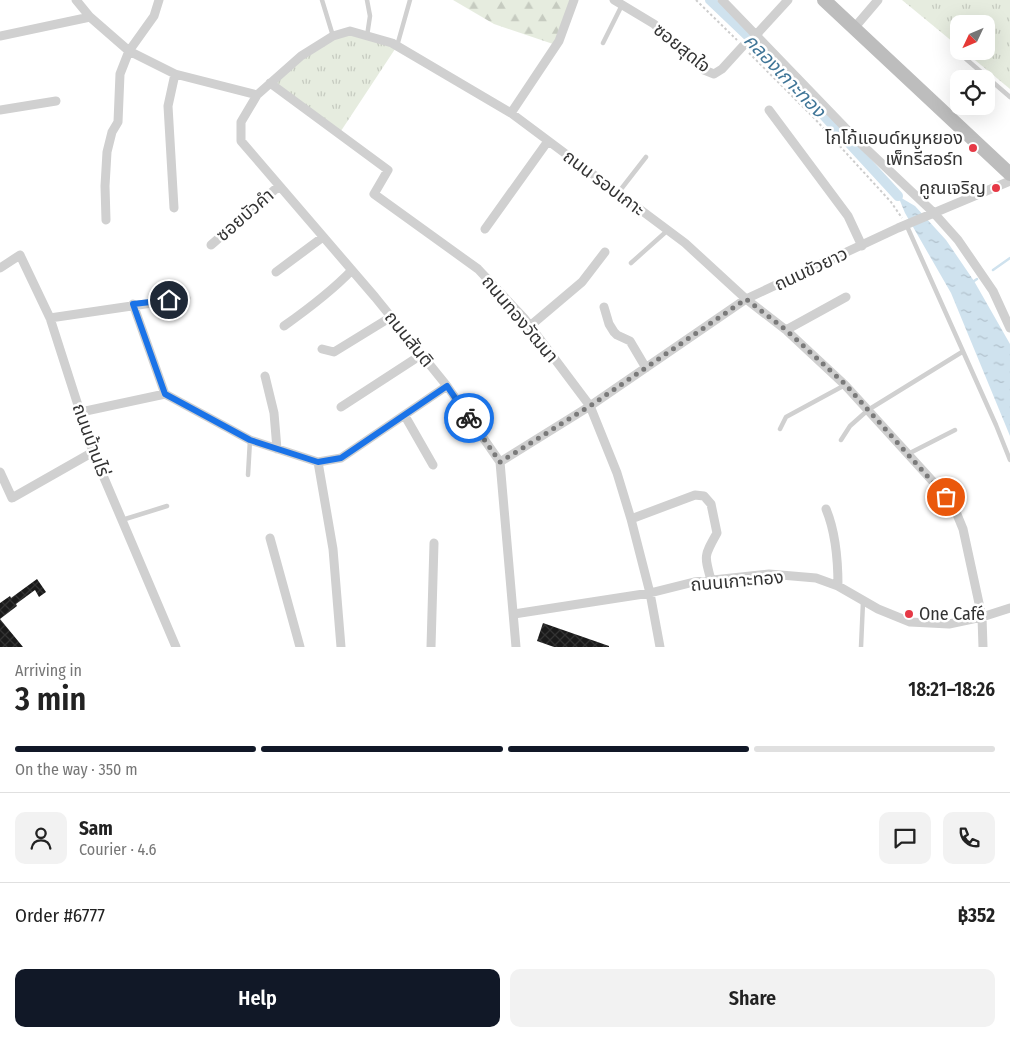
<!DOCTYPE html>
<meta charset="utf-8">
<style>
body{margin:0;font-family:"Fira Sans Condensed","Noto Sans Thai",sans-serif;background:#f2f2f2;color:#222;height:100vh;display:flex;flex-direction:column;font-size:19px;white-space:nowrap}
*{box-sizing:border-box;margin:0}
p{font-size:16px;color:#767676}
.icon{flex:none;width:28px;height:28px;fill:none;stroke:currentColor;stroke-width:2;stroke-linecap:round;stroke-linejoin:round}
.map{position:relative;height:647px;overflow:hidden}
.details{display:flex;flex-direction:column;background:#fff;flex:1}
.details>*{flex:none}
.needle{width:32px;rotate:226deg}
.buttons{position:absolute;left:950px;top:15px;display:grid;gap:10px}
.buttons a{display:grid;place-items:center;width:45px;height:45px;border-radius:10px;background:#fff;box-shadow:0 5px 20px #0002;font-size:25px}
.pin{position:absolute;display:grid;place-items:center;width:42px;height:42px;color:#fff;margin:-21px;border:2px solid #fff;border-radius:50%;box-shadow:0 1px 5px #0007}
.courier{position:absolute;display:grid;place-items:center;width:50px;height:50px;margin:-25px;border:4px solid #1a73e8;border-radius:50%;background:#fff;color:#222;box-shadow:0 1px 6px #0007}
.overview em{font-style:normal;font-weight:600}
.overview div{display:flex;flex-direction:column-reverse}
.overview{display:flex;align-items:center;justify-content:space-between;height:85px;padding:0 15px}
h1{font-size:32px;font-weight:600;line-height:38px}
.bar{display:grid;grid-template-columns:repeat(4,1fr);gap:8px 5px;align-content:center;height:60px;padding:0 15px}
.bar i{height:6px;border-radius:4px;background:#e0e0e0}
.bar .current{background:#111827}
.bar p{grid-column:span 4}
.line{display:flex;align-items:center;gap:12px;padding:0 15px;border-top:1px solid #e0e0e0}
.line div{flex:1}
.round{display:grid;place-items:center;flex:none;width:52px;height:52px;border-radius:10px;background:#f2f2f2}
.primary-button{display:flex;gap:10px;margin-top:auto;padding:10px 15px}
.primary-button a{flex:1;height:58px;border-radius:10px;background:#111827;color:#fff;font-size:20px;font-weight:600;line-height:58px;text-align:center}
.primary-button a+a{background:#f2f2f2;color:#222}
.map>svg:first-child{display:block}
</style>
<div class="map">
<svg width="1010" height="647" viewBox="0 0 1010 647">
<defs>
<pattern id="grass-tufts" width="24" height="20" patternUnits="userSpaceOnUse" patternTransform="scale(1.25)"><rect width="24" height="20" fill="#e6ecdf"/><path d="M3 7l-1-3M5 7V3M7 7l1-3M15 17l-1-3M17 17v-4M19 17l1-3" fill="none" stroke="#c6cbc0"/></pattern>
<pattern id="forest-firs" width="22" height="20" patternUnits="userSpaceOnUse" patternTransform="scale(1.25)"><rect width="22" height="20" fill="#e6ecdf"/><path d="M5 1l3.5 6h-7zM16 11l3.5 6h-7z" fill="#c6cbc0"/></pattern>
<pattern id="water-ripples" width="26" height="14" patternUnits="userSpaceOnUse" patternTransform="scale(1.25)"><rect width="26" height="14" fill="#cfe2ee"/><path d="M2 4q2-2 4 0t4 0M15 11q2-2 4 0t4 0" fill="none" stroke="#b2c2cd"/></pattern>
<pattern id="building-cross-hatch" width="8" height="8" patternUnits="userSpaceOnUse" patternTransform="scale(1.25)"><rect width="8" height="8" fill="#1a1a1a"/><path d="M0 0l8 8M0 8l8-8" fill="none" stroke="#333"/></pattern>
</defs>
<rect width="100%" height="100%" fill="#fff"/>
<path fill="url(#grass-tufts)" d="M902,0h108v89l-46,-38h22v-27h-27v23z
M350,31l47,15 -58,88 -69,-51 31,-27z"/>
<path fill="url(#forest-firs)" d="M453,0h119l-16,45 -62,-21z"/>
<path fill="url(#water-ripples)" d="M898,196l17,10 31,34 28,41 36,63v92l-59,-143 -46,-80z"/>
<g fill="none" stroke-linecap="round" stroke-linejoin="round">
<path stroke="#cfe2ee" stroke-width="2.5" d="M993,270l17,-12
M974,281l3,-2"/>
<path stroke="#cfe2ee" stroke-width="10" d="M710,0l61,58 127,138"/>
</g>
<path fill="url(#building-cross-hatch)" d="M37,579l9,13 -7,5 -4,-7 -19,14 1,2 -17,13 23,28h-23v-44l10,-7 1,2z
M543,623l66,23v1h-55l-17,-6z"/>
<g fill="none" stroke-linecap="round" stroke-linejoin="round">
<path stroke="#cdcdcd" stroke-width="2" stroke-dasharray="2.5 2.5" stroke-linecap="butt" d="M696,0l41,40
M749,53l66,66 76,83 11,16"/>
<path stroke="#d0d0d0" stroke-width="4.5" d="M322,0l11,36
M367,0l3,16 -3,20
M603,43l19,-38
M397,46l13,-46
M966,59l44,38
M618,193l28,-36
M906,224l90,201 14,35
M631,263l37,-33
M780,429l6,-12 59,-32
M841,440l9,-14 18,-16 94,-58
M908,454l47,-24
M248,475l2,-35
M122,520l45,-14
M861,647l2,-45"/>
<path stroke="#d0d0d0" stroke-width="9" d="M76,0l14,17 39,34 46,23 82,21 44,-39 32,-20 17,-5 42,12 119,70 174,130 61,56 40,31 59,55 92,101 17,21 9,22 19,88 1,30
M614,0l40,24 50,46 10,4 8,-5 21,-23
M722,0l136,141 75,71 25,28 35,51 17,37
M855,27l23,-27
M756,35l32,-35
M0,36l90,-19
M270,83l118,87 -14,24 104,75 46,49 66,88 27,67 14,46 19,74 10,54
M257,95l-16,27v19l134,156 72,89 53,76 16,185
M0,110l56,-9
M769,110l79,106 14,30
M511,113l48,-72 15,-41
M174,208l-6,-102 7,-32
M106,220l-1,-34 2,-34 5,-20 6,-10 2,-48 9,-23 25,-35 5,-16
M485,229l63,-88
M211,245l68,-59
M0,268l20,-13 30,63 43,134 83,195
M276,272l47,-35
M133,304l32,90
M604,307l5,17 5,8 3,3 13,6 16,27
M50,318l136,-20
M284,326c24,-17 47,-34 68,-56
M530,326l52,-44 23,-30
M786,330l60,-33
M322,349l12,3 57,-35
M265,376l9,37 3,36
M341,407l80,-52
M81,412l84,-18 85,46 68,22 23,-4 106,-72
M405,416l28,49
M318,462l15,87 8,98
M500,462l90,-56 156,-107 152,-71 112,-47
M0,472l12,26 81,-46
M826,509c10,24 12,52 12,77
M631,519l64,-24 9,1 7,8 6,29c-13,23 -13,22 -6,47
M270,538l30,109
M514,614l136,-21 44,-11 75,-8 47,4 22,8 40,23 32,13 39,2 33,-7 28,-9
M431,647l3,-104"/>
<path stroke="#bdbdbd" stroke-width="14" d="M824,0l186,174"/>
</g>
<g fill="none" stroke-linecap="round" stroke-linejoin="round">
<path stroke="#7a7a7a" stroke-width="5" stroke-dasharray="0 9" d="M469,418l31,44 90,-56 156,-107 40,31 59,54 101,113"/>
<path stroke="#1a73e8" stroke-width="6" d="M169,300l-36,4 32,90 85,46 68,22 23,-4 106,-72 22,32"/>
</g>
<g fill="#e63946" stroke="#fff" stroke-width="2">
<circle cx="973" cy="148" r="5"/>
<circle cx="996" cy="188" r="5"/>
<circle cx="909" cy="614" r="5"/>
</g>
<g text-anchor="middle" stroke-width="5" stroke-linejoin="round" paint-order="stroke">
<g font-size="18" fill="#333" stroke="#fff">
<text transform="translate(682 48) rotate(39)" y="6">ซอยสุดใจ</text>
<text transform="translate(604 183) rotate(37)" y="6">ถนน รอบเกาะ</text>
<text transform="translate(245 215) rotate(-41)" y="6">ซอยบัวคำ</text>
<text transform="translate(811 269) rotate(-25)" y="6">ถนนขัวยาว</text>
<text transform="translate(520 319) rotate(50)" y="6">ถนนทองวัฒนา</text>
<text transform="translate(409 339) rotate(51)" y="6">ถนนสันติ</text>
<text transform="translate(91 440) rotate(70)" y="6">ถนนบ้านไร่</text>
<text transform="translate(737 581) rotate(-5)" y="6">ถนนเกาะทอง</text>
</g>
<g font-size="18" fill="#333" stroke="#fff" text-anchor="end">
<text x="963" y="144">โกโก้แอนด์หมูหยอง<tspan x="963" dy="21">เพ็ทรีสอร์ท</tspan></text>
<text x="986" y="194">คูณเจริญ</text>
<text x="919" y="620" text-anchor="start">One Café</text>
</g>
<g font-size="19" font-style="italic" fill="#3f7597" stroke="#fff">
<text transform="translate(785 75) rotate(46)" y="7">คลองเกาะทอง</text>
</g>
</g>
</svg>
<div class="buttons">
<a><svg class="needle" viewBox="-14 -14 28 28"><path d="M0-13l5 13h-10z" fill="#e53935"/><path d="M0 13l5-13h-10z" fill="#767676"/></svg></a>
<a><svg class="icon" aria-label="locate" viewBox="0 0 24 24"><circle cx="12" cy="12" r="6"/><path d="M12 2v4M12 18v4M2 12h4M18 12h4"/></svg></a>
</div>
<div class="pin" style="left:946px;top:497px;background:#ea580c"><svg class="icon" aria-label="bag" viewBox="0 0 24 24"><path d="M5 8h14l-1 12H6zM9 8a3 3 0 0 1 6 0"/></svg></div>
<div class="pin" style="left:169px;top:300px;background:#1f2937"><svg class="icon" aria-label="home" viewBox="0 0 24 24"><path d="M3 11l9-7 9 7M6 9v11h12V9"/></svg></div>
<div class="courier" style="left:469px;top:418px"><svg class="icon" aria-label="bike" viewBox="0 0 24 24"><circle cx="6" cy="16" r="4"/><circle cx="18" cy="16" r="4"/><path d="M6 16l4-8h5l3 8M10 8l3 8H6M13 5h3"/></svg></div>
</div>
<section class="details">
<div class="overview"><div><h1>3 min</h1><p>Arriving in</p></div><em>18:21–18:26</em></div>
<div class="bar"><i class="current"></i><i class="current"></i><i class="current"></i><i></i><p>On the way · 350 m</p></div>
<div class="line" style="height:90px"><a class="round"><svg class="icon" aria-label="person" viewBox="0 0 24 24"><circle cx="12" cy="8" r="4"/><path d="M4 21q1-7 8-7t8 7"/></svg></a><div><b>Sam</b><p>Courier · 4.6</p></div><a class="round"><svg class="icon" aria-label="chat" viewBox="0 0 24 24"><path d="M4 5h16v11H9l-5 4z"/></svg></a><a class="round"><svg class="icon" aria-label="phone" viewBox="0 0 24 24"><path d="M5 4h4l2 5-3 2q2 4 5 5l2-3 5 2v4C11 20 4 13 5 4z"/></svg></a></div>
<div class="line" style="height:65px"><div>Order #6777</div><b>฿352</b></div>
<div class="primary-button"><a>Help</a><a>Share</a></div>
</section>
